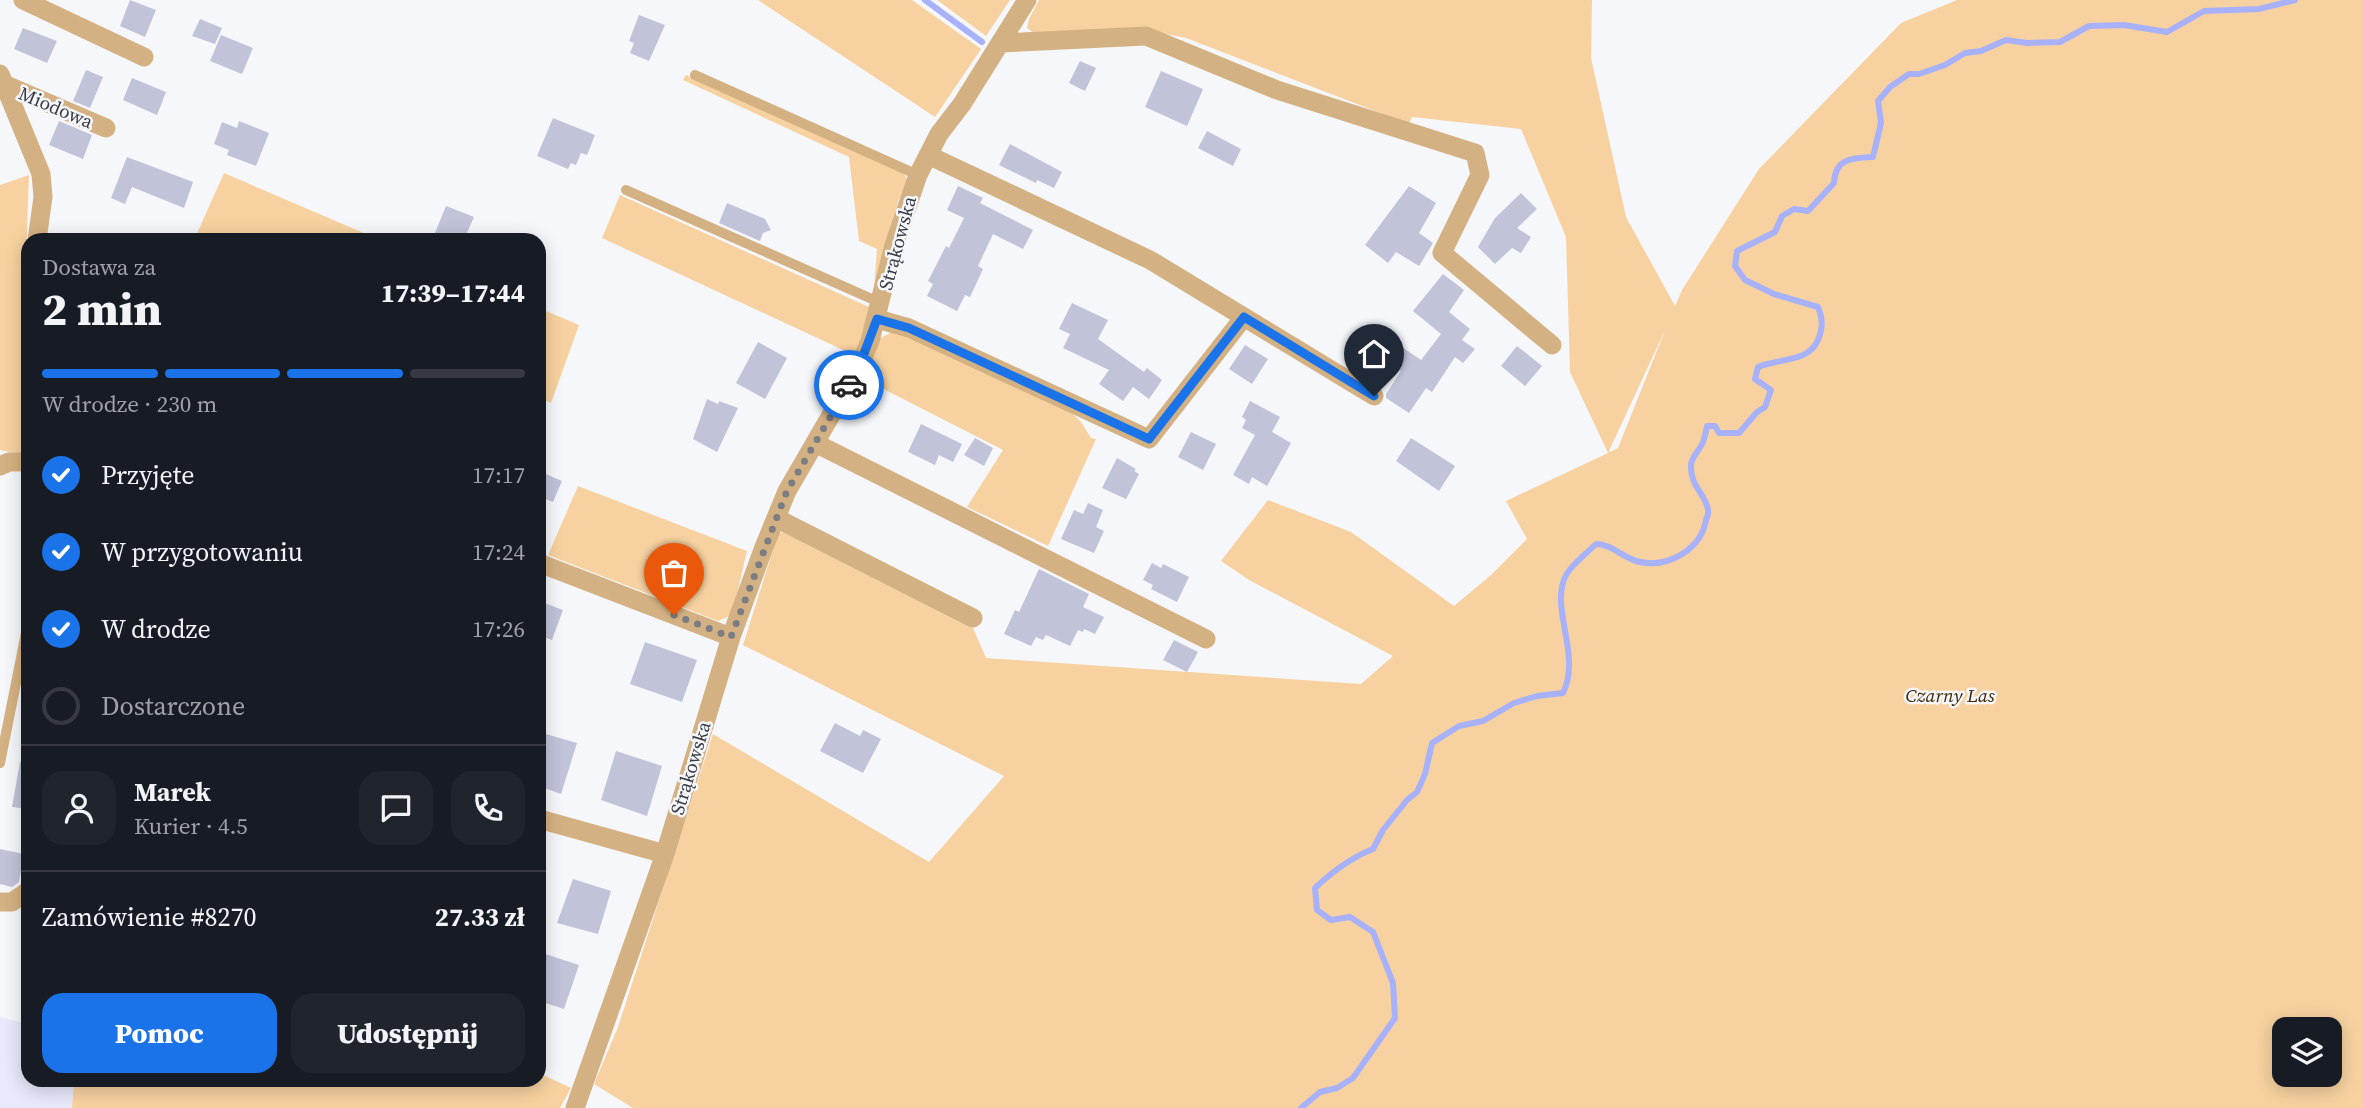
<!DOCTYPE html>
<html lang="pl">
<meta charset="utf-8">
<style>
body{margin:0;font-family:"Source Serif 4",serif;background:#20242c;color:#f1f3f6;height:100vh;display:flex;flex-direction:column;font-size:26px;white-space:nowrap}
*{box-sizing:border-box;margin:0}
p{font-size:23px;color:#9ea1a6}
.icon{flex:none;width:38px;height:38px;fill:none;stroke:currentColor;stroke-width:2;stroke-linecap:round;stroke-linejoin:round}
.map{position:relative;flex:1;overflow:hidden}
.side{position:absolute;left:21px;top:233px;width:525px;height:854px;display:flex;flex-direction:column;background:#171b24;border-radius:21px;box-shadow:0 4px 18px #0003}
.side>*{flex:none}
.fabs{position:absolute;left:2272px;top:1017px;display:grid;gap:14px}
.fabs a{display:grid;place-items:center;width:70px;height:70px;border-radius:14px;background:#171b24;box-shadow:0 4px 18px #0003;font-size:35px}
.pin{position:absolute;display:grid;place-items:center;width:60px;height:60px;color:#fff;margin:-72px -30px;border-radius:50% 50% 50% 0;rotate:-45deg;box-shadow:0 0 7px #0007}
.pin .icon{rotate:45deg}
.courier{position:absolute;display:grid;place-items:center;width:70px;height:70px;margin:-35px;border:5px solid #1a73e8;border-radius:50%;background:#fff;color:#222;box-shadow:0 2px 9px #0007}
.head em{font-style:normal;font-weight:800}
.head div{display:flex;flex-direction:column-reverse}
.head{display:flex;align-items:center;justify-content:space-between;height:119px;padding:0 21px}
h1{font-size:46px;font-weight:800;line-height:52px}
.bar{display:grid;grid-template-columns:repeat(4,1fr);gap:10px 7px;align-content:center;height:84px;padding:0 21px}
.bar i{height:9px;border-radius:5px;background:#363941}
.bar .selected{background:#1a73e8}
.bar p{grid-column:span 4}
.line{display:flex;align-items:center;gap:18px;padding:0 21px;border-top:2px solid #363941}
.line div{flex:1}
.round{display:grid;place-items:center;flex:none;width:74px;height:74px;border-radius:21px;background:#20242c}
ol{padding:0 21px;list-style:none}
li{display:flex;align-items:center;gap:21px;height:77px}
li p{margin-inline-start:auto}
li .icon{padding:7px;border-radius:50%;background:#1a73e8;color:#fff;stroke-width:4}
li:last-child{color:#9ea1a6}
li i{width:38px;height:38px;border:4px solid #363941;border-radius:50%}
.primary-button{display:flex;gap:14px;margin-top:auto;padding:14px 21px}
.primary-button a{flex:1;height:80px;border-radius:21px;background:#1a73e8;color:#fff;font-size:28px;font-weight:800;line-height:80px;text-align:center}
.primary-button a+a{background:#20242c;color:#f1f3f6}
.map>svg:first-child{display:block}
</style>
<div class="map">
<svg width="2363" height="1108" viewBox="0 0 2363 1108">
<rect width="100%" height="100%" fill="#f6f7fb"/>
<path fill="#e8eafc" d="M0,1017l28,7v56h46l-2,28h-72z"/>
<path fill="#f7d2a0" fill-rule="evenodd" d="M758,0h154l69,49 -46,68z
M937,0h73l-24,36z
M1039,0h553l-1,58 35,159 49,89 7,-16 77,-121 142,-146 56,-23h406v1108h-1730l-39,-24 24,-57 95,-293 216,128 75,-86 -261,-131 35,-111 7,-3 188,97 13,30 375,26 32,-28 -144,-76 -28,-19 47,-61 83,32 103,74 37,-31 36,-36 -21,-38 102,-48 -38,-81 -4,-135 -45,-108 -109,-12 -3,7 -223,-86 -50,-10 -101,6 -8,-6 2,-9zM1666,328l-48,120 -8,4 -1,-1zM2284,1029h45v45h-45z
M686,75l218,98 4,9 -10,19 -18,82 -6,7 3,-41 -18,-8 -10,-84 -166,-77z
M224,173l156,67h-186z
M29,175l-5,140 4,1v140l-28,-6v-265z
M620,195l249,112v11l-13,38 -254,-118z
M539,308l40,17 -28,78 -12,-5z
M892,332l16,1 163,79 10,10 10,16 5,1 -48,107 -81,-39 36,-57 -139,-71 16,-41z
M578,486l169,65 -15,64 -14,6 -170,-66z
M539,1073l32,15 -11,20h-488l2,-28h465z"/>
<g fill="none" stroke-linecap="round" stroke-linejoin="round">
<path stroke="#a8b1fc" stroke-width="6" d="M925,0l57,42
M1301,1108l19,-16 17,-4 16,-10 42,-60 -2,-35 -20,-51 -23,-15 -19,3 -14,-10 -2,-22c18,-17 35,-30 58,-39l10,-19 24,-30 10,-8 8,-18 7,-31 27,-17 24,-5 31,-18 23,-7 26,-3c19,-38 -14,-85 3,-118 6,-11 21,-22 30,-31 16,0 28,15 44,18 29,6 61,-13 66,-42 1,-3 3,-7 2,-10 -2,-16 -18,-23 -17,-45 0,-8 9,-15 12,-23 2,-5 3,-11 4,-16h8l4,7h20l18,-21 8,-5 6,-17 -16,-11 3,-12c20,-9 50,-4 60,-27 5,-12 5,-21 0,-33l-44,-13 -29,-14 -10,-14 2,-15 38,-19 7,-16 12,-7 14,2 26,-28c1,-25 18,-25 39,-26l8,-34 -3,-22 12,-14 19,-13h10l26,-9 20,-12 16,-2 25,-11 21,3 33,-1 29,-16 35,-1 43,7 37,-21 55,-2 36,-9"/>
</g>
<path fill="#c1c4d9" d="M130,0l26,10 -11,27 -25,-11z
M639,15l26,10 -16,36 -19,-8 4,-10 -5,-2z
M200,19l22,9 -7,16 -23,-8z
M23,28l34,13 -10,22 -33,-14z
M221,35l32,13 -11,26 -32,-13z
M1080,61l16,7 -11,23 -16,-8z
M86,70l17,7 -13,31 -17,-7z
M1161,71l42,18 -16,37 -42,-19z
M132,78l34,14 -9,23 -34,-15z
M553,118l42,17 -8,20 -6,-2 -5,12 -5,-2 -3,6 -31,-13z
M59,121l33,14 -9,24 -34,-14z
M239,121l30,12 -13,33 -29,-11 2,-5 -15,-6 8,-22 15,6z
M1207,131l34,18 -8,17 -35,-18z
M1010,144l52,28 -8,16 -17,-8 -1,3 -37,-18z
M127,157l66,25 -9,26 -52,-21 -7,17 -14,-6z
M958,186l25,12 -3,5 53,27 -10,19 -30,-15 -15,32 5,3 -13,28 -5,-2 -8,16 -30,-15 6,-12 -5,-3 18,-35 3,2 15,-30 -17,-8z
M1409,186l27,17 -17,30 14,10 -14,23 -23,-14 -8,11 -23,-18z
M1521,193l16,16 -20,19 14,9 -10,16 -9,-5 -17,16 -17,-17 17,-29z
M727,203l38,16 6,11 -8,3 -3,8 -41,-18z
M446,206l28,11 -10,23h-32z
M1443,274l21,16 -15,22 21,17 -8,11 13,9 -12,14 -8,-6 -23,35 -6,-4 -17,25 -23,-15v-4l15,-23 -21,-13 12,-18 29,20 20,-26 -28,-23z
M1072,303l36,17 -10,19 46,33 3,-4 15,12 -13,19 -16,-12 -10,14 -24,-17 10,-14 -46,-22 7,-14 -11,-5z
M758,342l29,16 -22,41 -29,-16z
M1245,345l23,14 -16,25 -23,-15z
M1517,346l25,20 -17,20 -24,-20z
M707,399l11,5 1,-3 19,7 -21,44 -24,-13z
M1250,401l30,16 -8,15 19,11 -24,43 -15,-9 -3,7 -16,-9 22,-40 -13,-7 4,-8 -4,-3z
M921,424l41,20 -9,18 -14,-7 -4,10 -27,-13z
M1191,432l25,12 -13,26 -25,-13z
M975,438l18,10 -9,18 -20,-11z
M1411,438l44,28 -16,25 -43,-30z
M1117,458l19,11 -2,2 5,3 -13,25 -24,-11z
M539,471l23,10 -9,21 -14,-6z
M1088,503l15,7 -7,17 8,4 -10,22 -33,-14 13,-29 9,4z
M1152,563l9,5 2,-4 26,13 -12,25 -26,-13 2,-4 -10,-5z
M1039,569l50,25 -6,13 21,10 -9,17 -11,-5 -1,3 -5,-2 -8,16 -24,-11 -3,5 -7,-3 -5,9 -27,-12 11,-24 4,2z
M539,601l24,9 -11,30 -13,-5z
M1174,640l24,12 -11,20 -24,-12z
M645,642l52,18 -15,42 -52,-18z
M835,723l25,13 3,-6 18,9 -18,34 -43,-22z
M539,732l38,11 -16,51 -22,-8z
M616,751l46,15 -15,50 -46,-16z
M20,762l8,1v46l-16,-2z
M0,849l24,5 -5,28 -7,5 -12,-3z
M573,879l38,12 -13,43 -41,-11z
M539,952l40,13 -15,44 -25,-8z"/>
<g fill="none" stroke-linecap="round" stroke-linejoin="round">
<path stroke="#d4b182" stroke-width="10" d="M695,75l223,100
M626,190l255,113
M0,763l28,-140"/>
<path stroke="#d4b182" stroke-width="19" d="M23,0l121,57
M1001,43l145,-7 131,54 198,63 5,22 -38,78 110,92
M0,74l41,100 2,23 -6,43
M6,85l100,43
M928,155l222,105 224,136
M877,319l32,9 240,111 95,-122
M815,443l391,196
M0,466l9,-4h19
M776,518l197,100
M539,563l192,74
M539,819l126,35
M0,902h12l16,-11
M575,1108l90,-254 66,-217 33,-90 23,-56 72,-124 11,-26 24,-96 24,-70 21,-41 23,-30 65,-104"/>
</g>
<g fill="none" stroke-linecap="round" stroke-linejoin="round">
<path stroke="#7b7d83" stroke-width="7" stroke-dasharray="0 12.6" d="M674,615l57,22 56,-146 62,-106"/>
<path stroke="#1a73e8" stroke-width="9" d="M849,385l10,-18 18,-48 32,9 240,111 95,-122 130,79"/>
</g>
<g text-anchor="middle" stroke-width="5" stroke-linejoin="round" paint-order="stroke">
<g font-size="19" fill="#393b43" stroke="#f6f7fb">
<text transform="translate(56 107) rotate(23)" y="7">Miodowa</text>
<text transform="translate(897 243) rotate(-75)" y="7">Strąkowska</text>
<text transform="translate(690 768) rotate(-73)" y="7">Strąkowska</text>
</g>
<g font-size="19" font-style="italic" fill="#3d2908" stroke="#f6f7fb">
<text x="1950" y="702">Czarny Las</text>
</g>
</g>
</svg>
<div class="fabs">
<a><svg class="icon" aria-label="layers" viewBox="0 0 24 24"><path d="M12 4l9 5-9 5-9-5zM3 14l9 5 9-5"/></svg></a>
</div>
<div class="pin" style="left:674px;top:615px;background:#ea580c"><svg class="icon" aria-label="bag" viewBox="0 0 24 24"><path d="M5 8h14l-1 12H6zM9 8a3 3 0 0 1 6 0"/></svg></div>
<div class="pin" style="left:1374px;top:396px;background:#1f2937"><svg class="icon" aria-label="home" viewBox="0 0 24 24"><path d="M3 11l9-7 9 7M6 9v11h12V9"/></svg></div>
<div class="courier" style="left:849px;top:385px"><svg class="icon" aria-label="car" viewBox="0 0 24 24"><path d="M5 17H2v-5l4-1 3-4h7l3 4 3 1v5h-3M9 17h6M6 11h13"/><circle cx="7" cy="17" r="2"/><circle cx="17" cy="17" r="2"/></svg></div>
<section class="side">
<div class="head"><div><h1>2 min</h1><p>Dostawa za</p></div><em>17:39–17:44</em></div>
<div class="bar"><i class="selected"></i><i class="selected"></i><i class="selected"></i><i></i><p>W drodze · 230 m</p></div>
<ol>
<li><svg class="icon" aria-label="check" viewBox="0 0 24 24"><path d="M5 12l5 5 9-10"/></svg>Przyjęte<p>17:17</p></li>
<li><svg class="icon" aria-label="check" viewBox="0 0 24 24"><path d="M5 12l5 5 9-10"/></svg>W przygotowaniu<p>17:24</p></li>
<li><svg class="icon" aria-label="check" viewBox="0 0 24 24"><path d="M5 12l5 5 9-10"/></svg>W drodze<p>17:26</p></li>
<li><i></i>Dostarczone</li>
</ol>
<div class="line" style="height:126px"><a class="round"><svg class="icon" aria-label="person" viewBox="0 0 24 24"><circle cx="12" cy="8" r="4"/><path d="M4 21q1-7 8-7t8 7"/></svg></a><div><b>Marek</b><p>Kurier · 4.5</p></div><a class="round"><svg class="icon" aria-label="chat" viewBox="0 0 24 24"><path d="M4 5h16v11H9l-5 4z"/></svg></a><a class="round"><svg class="icon" aria-label="phone" viewBox="0 0 24 24"><path d="M5 4h4l2 5-3 2q2 4 5 5l2-3 5 2v4C11 20 4 13 5 4z"/></svg></a></div>
<div class="line" style="height:91px"><div>Zamówienie #8270</div><b>27.33 zł</b></div>
<div class="primary-button"><a>Pomoc</a><a>Udostępnij</a></div>
</section>
</div>
